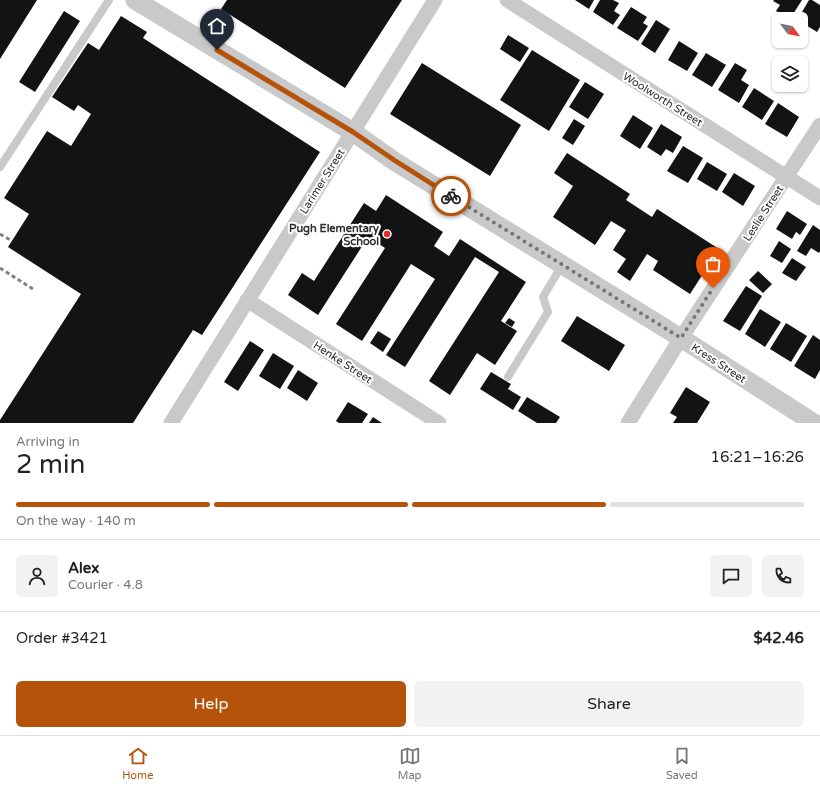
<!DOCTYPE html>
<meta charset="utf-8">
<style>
body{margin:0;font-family:"Varela Round",sans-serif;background:#f2f2f2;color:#222;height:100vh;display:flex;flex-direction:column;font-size:15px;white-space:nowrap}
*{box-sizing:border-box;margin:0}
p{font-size:13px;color:#767676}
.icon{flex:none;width:22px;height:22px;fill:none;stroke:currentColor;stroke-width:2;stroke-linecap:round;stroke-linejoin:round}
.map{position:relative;height:423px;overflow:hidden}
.details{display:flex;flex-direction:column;background:#fff;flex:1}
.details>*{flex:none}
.needle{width:26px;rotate:122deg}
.controls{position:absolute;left:772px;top:12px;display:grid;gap:8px}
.controls a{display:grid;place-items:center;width:36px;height:36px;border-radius:6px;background:#fff;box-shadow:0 1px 3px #0004;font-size:20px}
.pin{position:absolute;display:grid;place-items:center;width:34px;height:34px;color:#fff;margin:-41px -17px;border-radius:50% 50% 50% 0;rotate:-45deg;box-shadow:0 0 4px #0007}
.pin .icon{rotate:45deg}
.courier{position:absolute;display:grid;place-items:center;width:40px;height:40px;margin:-20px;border:3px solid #b45309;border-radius:50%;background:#fff;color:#222;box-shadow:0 1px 5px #0007}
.head em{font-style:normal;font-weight:600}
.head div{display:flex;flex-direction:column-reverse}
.head{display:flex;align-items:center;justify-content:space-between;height:68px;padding:0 16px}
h1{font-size:26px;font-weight:600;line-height:30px}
.bar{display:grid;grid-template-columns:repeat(4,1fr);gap:6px 4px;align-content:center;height:48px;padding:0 16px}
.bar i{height:5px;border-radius:3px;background:#e0e0e0}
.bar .active{background:#b45309}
.bar p{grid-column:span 4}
.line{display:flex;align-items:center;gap:10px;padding:0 16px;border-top:1px solid #e0e0e0}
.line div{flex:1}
.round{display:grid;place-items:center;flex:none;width:42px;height:42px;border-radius:6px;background:#f2f2f2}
.action{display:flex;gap:8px;margin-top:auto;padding:8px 16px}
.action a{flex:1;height:46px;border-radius:6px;background:#b45309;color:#fff;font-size:16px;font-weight:600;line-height:46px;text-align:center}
.action a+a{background:#f2f2f2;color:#222}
.dock{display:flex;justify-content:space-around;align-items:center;height:56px;border-top:1px solid #e0e0e0;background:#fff;font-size:11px;color:#767676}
.dock a{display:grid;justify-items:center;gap:2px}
.dock .active{color:#b45309}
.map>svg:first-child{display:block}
</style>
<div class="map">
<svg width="820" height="423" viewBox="0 0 820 423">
<rect width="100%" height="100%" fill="#fff"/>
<path fill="#131313" d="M0,0h37l-37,59z
M227,0h175l-57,88 -124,-79z
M575,0h19l-5,9z
M600,0h13l6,3 -5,8 6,4 -7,10 -20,-13z
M774,0h28l-12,19 -14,-8 4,-6 -7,-4z
M809,0h3l8,5v22l-3,5 -16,-10v-3h-3z
M631,7l16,10 -4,6 5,3 -10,15 -21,-13z
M64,11l16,10 -45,71 -16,-10z
M121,16l26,16 -4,6 177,114 -118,183 -9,-5 -60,93h-133v-3l81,-126 -73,-47 21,-33 -25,-16 43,-67 24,15 20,-32 -13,-9 -4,6 -22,-14 36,-54 11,7z
M656,20l14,9 -15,24 -14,-9z
M508,35l21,13 -9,14 -20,-13z
M679,41l19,12 -11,18 -19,-11z
M532,50l48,30 -31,51 -49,-31z
M706,53l20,12 -14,22 -20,-12z
M422,63l99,62 -31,51 -100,-62z
M735,63l12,7 -6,10 8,5 -10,18 -21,-13z
M585,82l19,12 -16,25 -19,-12z
M754,88l20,13 -12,19 -20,-13z
M778,103l21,14 -12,20 -22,-13z
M633,115l20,13 -13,21 -20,-13z
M574,119l11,7 -12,19 -11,-7z
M661,124l21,13 -9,16 -7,-4 -5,7 -14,-9z
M683,146l20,12 -15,25 -21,-12z
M567,153l63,41 -4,6 26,17 5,-8 62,40 -29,45 -37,-24 5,-9 -11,-7 -17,27 -13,-9 9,-13 -13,-9 13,-20 -15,-9 -16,24 -42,-28 20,-31 -19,-13z
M707,162l20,12 -10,17 -20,-12z
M734,173l21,13 -12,20 -21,-14z
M386,195l57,37 -9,14 15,10 11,-17 66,43 -25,39 16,10 -22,34 -18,-12 -27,42 -21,-14 70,-109 -24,-15 -70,110 -19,-12 49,-76 -24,-15 -49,77 -26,-17 49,-76 -17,-11 -50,78 -30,-20 14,-22 12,8 50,-78 12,8z
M787,211l20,13 -7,11 -4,-3 -4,7 -16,-10z
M813,225l7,5v21l-1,2 -8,-5 -5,8 -9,-5z
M779,241l12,8 -9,14 -12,-7z
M792,258l14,9 -10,14 -14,-8z
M758,271l14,13 -9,9 -14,-13z
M746,286l16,10 -22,35 -17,-10z
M760,309l21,13 -16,25 -20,-13z
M577,316l48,29 -16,26 -48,-30z
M509,318l6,4 -3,5 -7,-4z
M786,323l21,13 -16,26 -21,-13z
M378,331l13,8 -8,13 -13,-9z
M813,335l7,5v30l-5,9 -21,-13z
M250,341l14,9 -26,41 -14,-9z
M273,353l21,13 -14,23 -21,-13z
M298,370l20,13 -11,18 -20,-13z
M491,372l20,12 -3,5 13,8 -8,13 -33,-21z
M686,387l24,15 -13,21h-24l4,-6 -7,-4z
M527,397l33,20 -4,6h-19l-19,-12z
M348,402l20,12 -6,9h-23l-3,-2z
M373,417l9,6h-13z"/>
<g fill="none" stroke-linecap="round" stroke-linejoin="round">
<path stroke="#c9c9c9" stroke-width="8" d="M0,167l109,-167
M508,377l40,-65 -5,-15 19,-32"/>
<path stroke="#c9c9c9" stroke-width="15" d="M507,0l313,198
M247,300l192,123
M171,423l264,-423
M628,423l53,-85 139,-213"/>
<path stroke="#c9c9c9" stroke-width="19" d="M135,0l218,132 41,29 287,177 133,85"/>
<path stroke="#818181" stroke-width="3" stroke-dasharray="4 3" stroke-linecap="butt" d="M0,234l12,7
M0,268l33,21"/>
</g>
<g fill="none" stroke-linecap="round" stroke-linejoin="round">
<path stroke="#767676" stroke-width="4" stroke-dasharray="0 7.2" d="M451,196l230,142 32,-50"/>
<path stroke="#b45309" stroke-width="5" d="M217,50l136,82 41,28 57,36"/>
</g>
<circle fill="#e92727" stroke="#fff" stroke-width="1.5" cx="387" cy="234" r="4"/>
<g text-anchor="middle" stroke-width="4" stroke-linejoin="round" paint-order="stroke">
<g font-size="11" fill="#2c2c2c" stroke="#fff">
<text transform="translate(663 99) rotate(32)" y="4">Woolworth Street</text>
<text transform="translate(322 181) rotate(-58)" y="4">Larimer Street</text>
<text transform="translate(763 213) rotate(-57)" y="4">Leslie Street</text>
<text transform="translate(343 362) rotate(33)" y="4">Henke Street</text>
<text transform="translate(719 363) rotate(33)" y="4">Kress Street</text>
</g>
<g font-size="11" font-weight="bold" fill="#2c2c2c" stroke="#fff" text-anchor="end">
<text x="379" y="232">Pugh Elementary<tspan x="379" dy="13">School</tspan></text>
</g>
</g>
</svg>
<div class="controls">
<a><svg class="needle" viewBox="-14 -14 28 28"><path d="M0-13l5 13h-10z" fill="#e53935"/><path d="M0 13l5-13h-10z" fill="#767676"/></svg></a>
<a><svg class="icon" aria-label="layers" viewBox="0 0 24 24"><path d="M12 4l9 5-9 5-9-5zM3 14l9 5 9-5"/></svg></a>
</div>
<div class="pin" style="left:713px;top:288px;background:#ea580c"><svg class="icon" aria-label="bag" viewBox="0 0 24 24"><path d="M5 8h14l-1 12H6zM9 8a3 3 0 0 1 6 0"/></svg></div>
<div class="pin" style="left:217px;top:50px;background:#1f2937"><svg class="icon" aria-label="home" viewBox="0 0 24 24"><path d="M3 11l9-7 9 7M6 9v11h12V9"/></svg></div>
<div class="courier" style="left:451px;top:196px"><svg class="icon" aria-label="bike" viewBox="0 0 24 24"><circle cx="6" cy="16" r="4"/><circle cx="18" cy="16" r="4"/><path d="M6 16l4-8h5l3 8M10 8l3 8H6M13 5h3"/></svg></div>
</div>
<section class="details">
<div class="head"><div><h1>2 min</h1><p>Arriving in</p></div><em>16:21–16:26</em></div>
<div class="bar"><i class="active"></i><i class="active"></i><i class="active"></i><i></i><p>On the way · 140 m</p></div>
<div class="line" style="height:72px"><a class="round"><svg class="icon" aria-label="person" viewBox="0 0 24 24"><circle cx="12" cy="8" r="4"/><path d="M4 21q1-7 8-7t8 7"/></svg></a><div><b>Alex</b><p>Courier · 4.8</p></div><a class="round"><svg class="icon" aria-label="chat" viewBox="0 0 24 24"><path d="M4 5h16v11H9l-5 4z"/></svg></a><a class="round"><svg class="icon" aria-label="phone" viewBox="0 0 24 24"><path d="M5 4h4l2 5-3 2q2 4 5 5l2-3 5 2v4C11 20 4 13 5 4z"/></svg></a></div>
<div class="line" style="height:52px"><div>Order #3421</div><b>$42.46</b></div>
<div class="action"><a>Help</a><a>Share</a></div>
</section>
<nav class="dock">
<a class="active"><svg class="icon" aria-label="home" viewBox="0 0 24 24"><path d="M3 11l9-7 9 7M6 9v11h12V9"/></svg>Home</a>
<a><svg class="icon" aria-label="map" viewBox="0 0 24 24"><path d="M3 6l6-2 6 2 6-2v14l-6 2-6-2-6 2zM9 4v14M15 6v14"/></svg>Map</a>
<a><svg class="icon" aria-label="saved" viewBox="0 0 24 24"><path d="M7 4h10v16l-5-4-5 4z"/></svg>Saved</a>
</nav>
